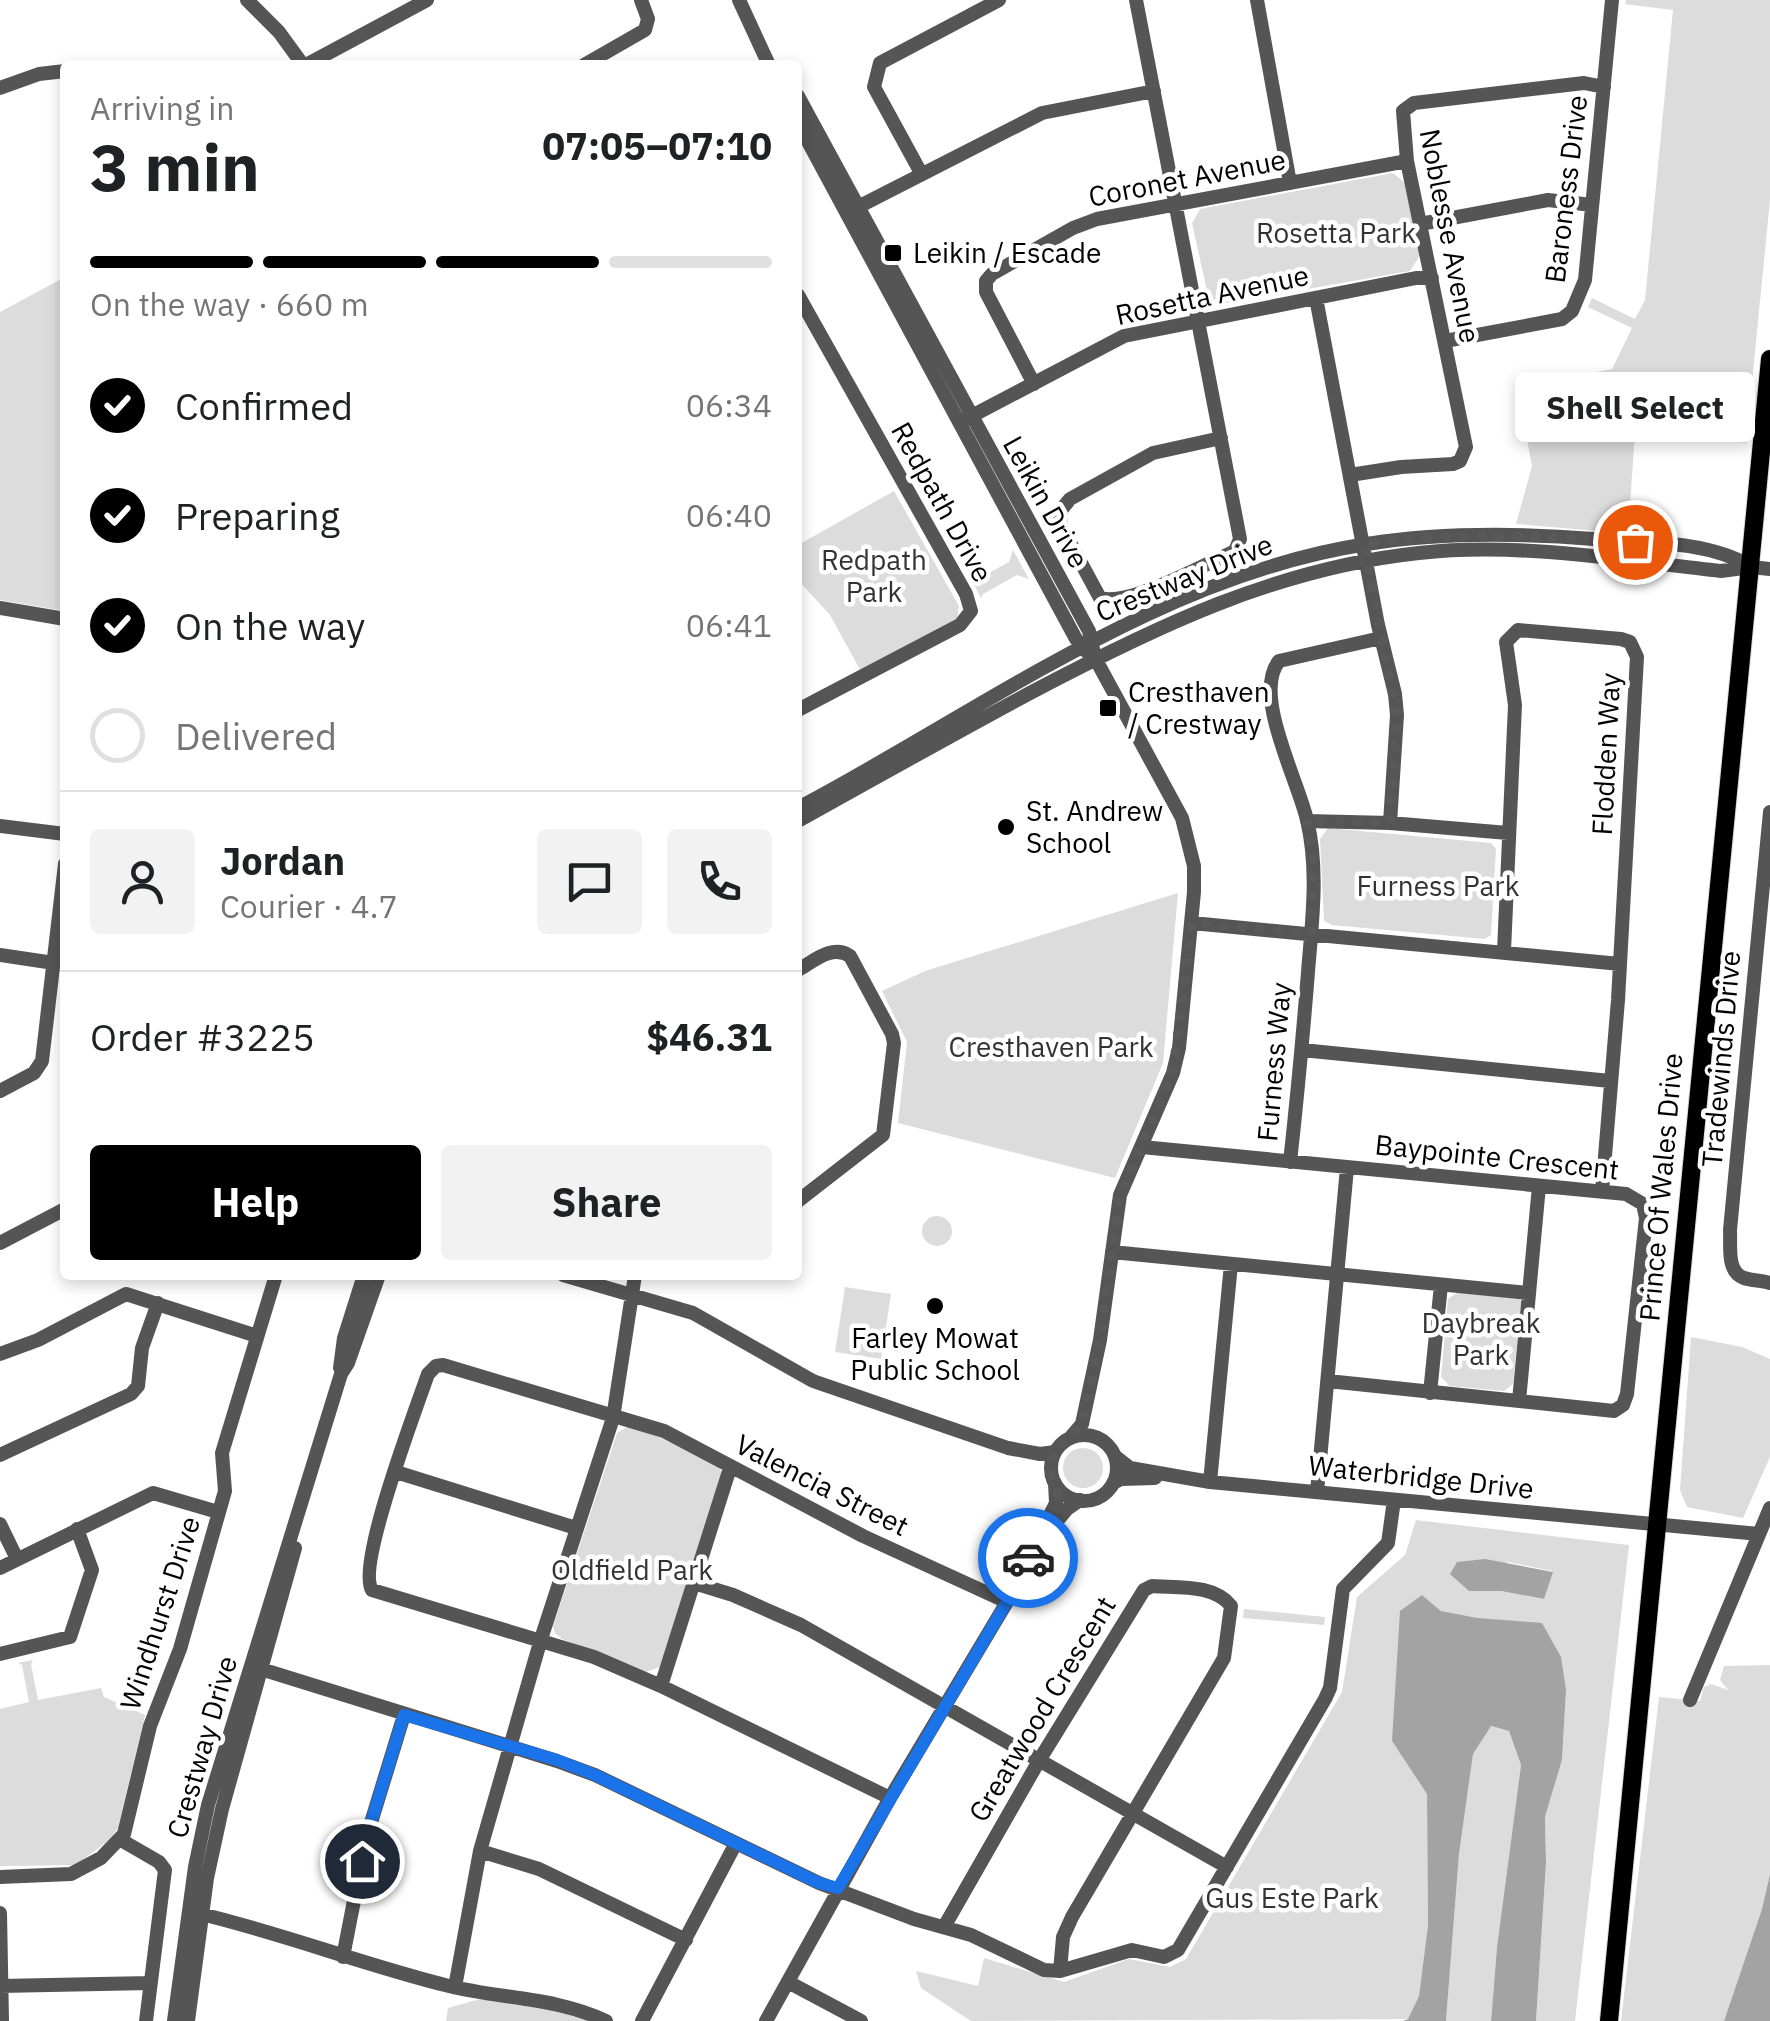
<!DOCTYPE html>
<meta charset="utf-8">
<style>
body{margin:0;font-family:"IBM Plex Sans",sans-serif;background:#f2f2f2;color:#202124;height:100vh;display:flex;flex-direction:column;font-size:38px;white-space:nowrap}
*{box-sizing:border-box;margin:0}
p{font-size:32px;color:#757577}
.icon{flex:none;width:55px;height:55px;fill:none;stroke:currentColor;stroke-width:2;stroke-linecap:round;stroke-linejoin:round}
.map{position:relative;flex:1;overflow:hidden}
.drawer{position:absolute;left:60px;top:60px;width:742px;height:1220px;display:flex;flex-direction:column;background:#fff;border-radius:10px;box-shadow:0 5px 15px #0003}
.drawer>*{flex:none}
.pin{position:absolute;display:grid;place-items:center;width:85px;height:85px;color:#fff;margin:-42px;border:5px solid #fff;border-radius:50%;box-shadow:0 2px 10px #0007}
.courier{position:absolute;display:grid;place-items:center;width:100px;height:100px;margin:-50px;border:8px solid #1a73e8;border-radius:50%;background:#fff;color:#222;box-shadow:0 2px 12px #0007}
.bubble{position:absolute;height:70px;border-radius:10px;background:#fff;box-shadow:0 5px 15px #0003;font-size:32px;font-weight:700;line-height:70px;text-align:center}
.head em{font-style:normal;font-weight:700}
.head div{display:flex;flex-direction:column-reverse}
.head{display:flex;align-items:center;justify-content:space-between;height:170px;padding:0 30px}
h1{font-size:65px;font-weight:700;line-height:75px}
.bar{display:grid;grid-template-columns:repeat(4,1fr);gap:15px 10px;align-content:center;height:120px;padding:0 30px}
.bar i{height:12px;border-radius:8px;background:#e0e0e0}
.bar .selected{background:#000}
.bar p{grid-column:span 4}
.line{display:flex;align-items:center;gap:25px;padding:0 30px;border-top:2px solid #e0e0e0}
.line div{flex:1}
.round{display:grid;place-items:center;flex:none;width:105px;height:105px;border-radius:10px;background:#f2f2f2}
ol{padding:0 30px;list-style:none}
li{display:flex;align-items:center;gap:30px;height:110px}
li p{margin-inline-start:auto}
li .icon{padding:10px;border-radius:50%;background:#000;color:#fff;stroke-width:4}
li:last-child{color:#757577}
li i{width:55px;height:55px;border:5px solid #e0e0e0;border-radius:50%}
.primary-button{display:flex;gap:20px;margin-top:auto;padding:20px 30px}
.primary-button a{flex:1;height:115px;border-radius:10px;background:#000;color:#fff;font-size:40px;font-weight:700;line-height:115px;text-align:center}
.primary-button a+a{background:#f2f2f2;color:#202124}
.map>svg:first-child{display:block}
</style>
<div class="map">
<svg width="1770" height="2021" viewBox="0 0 1770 2021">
<rect width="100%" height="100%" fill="#fff"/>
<path fill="#dcdcdc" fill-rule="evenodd" d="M1626,0h144v200l-24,243 -111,-11 -5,74 -7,4 -2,23 -105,-9 16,-58 -15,-79 95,-18 20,-41 -44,-21 4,-9 43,21 10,-19 28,-290 -48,-6z
M1393,173l11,9 17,72 -11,17 -195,34 -6,-5 -17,-77 8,-14z
M65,277v334l-65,-11v-288z
M894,491l65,115 -3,19 -93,50 -33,-60 -32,-35v-35z
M1013,550l16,29 -12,-4 -34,19 -2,4 -10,-19 5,1 33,-18z
M1328,828l163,15 5,6 -5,86 -6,4 -153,-14 -8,-4 -4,-82z
M1178,893l-15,170 -48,115 -217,-55 9,-81 -25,-51 43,-20z
M922 1231a15 15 0 1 1 30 0a15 15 0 1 1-30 0Z
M845,1287l46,7 -10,65 -46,-7z
M1458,1292l62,7 1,3 -8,82 -9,7 -54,-5 -9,-9 7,-78z
M1691,1337l51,10 28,12v98l-27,61 -56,-11 -7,-17z
M631,1425l86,38 5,10 -60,193 -16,6 -84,-33 -7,-6 -2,-7 64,-193z
M1063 1468a20 20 0 1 1 40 0a20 20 0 1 1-40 0Z
M1416,1520l213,25 -54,476h-39l10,-158 -1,-46 17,-57 4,-70 -88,-72 -37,-7 -19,-16 -30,146 35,52 1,132 -9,71 -11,23 -437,2 -50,-33 -5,-17 62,15 6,-28 80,24 65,-23 41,8 16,-8 156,-267 15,-95 48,-42zM1508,1562l44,9 -9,28 -42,-8h-32z
M1244,1609l81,8 -1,8 -81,-7z
M33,1660l-2,4 7,36 63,-12 3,9 41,18 -27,113 -9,12 -33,25 -76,1v-157l29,-7 -7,-37 -4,-2z
M1770,1665v209l-8,35 -38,112h-103l38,-324 41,4 4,-14 7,-3 17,6 -8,-10 4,-14z
M1490,1726l19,5 12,34 -24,182 -6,74h-45l13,-167 14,-101z
M480,1999l90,14 18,8h-142l2,-13z"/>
<path fill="#a3a3a3" d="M1485,1559l68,13 -9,27 -43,-8h-32l-19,-17 7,-12z
M1422,1595l19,16 37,7 64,5 19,34 5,33 -4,70 -17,57 1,46 -10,158h-45l6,-74 24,-182 -12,-34 -18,-5 -18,28 -14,100 -13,167h-43l5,-2 11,-23 9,-71 -1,-131 -35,-53 8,-130z
M1770,1874v147h-46l38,-112z"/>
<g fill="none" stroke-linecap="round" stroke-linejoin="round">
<defs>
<path id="major" d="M1609,2021l161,-1662"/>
</defs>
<use href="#major" stroke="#dbdbdb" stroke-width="20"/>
<path stroke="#555" stroke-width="14" d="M247,0l32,32 24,33
M739,0l30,65
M1136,0l104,539 -5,12 -8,4c-29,12 -99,52 -127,43l-40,-74 1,-14 9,-11 83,-46 68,-15
M1257,0l33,183
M306,65l121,-65
M584,65l61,-35 3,-11 -7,-19
M0,88l39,-14 26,-3
M798,96l291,535 6,27 87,160 12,48v26l-15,156 -6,25 -53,122 -20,145 -18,84 -12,14
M798,123l278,516 11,13
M921,173l-47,-86 6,-24 119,-63
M852,210l190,-97 112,-22
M1420,224l128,-24 44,5
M798,295l168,299 5,17 -11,14 -162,85
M1316,298l62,327 17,69 2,21 -7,108
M1445,341l117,-22 10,-8 13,-31 27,-280
M1034,384l-48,-92v-11l6,-7 81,-46 24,-9 310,-58
M966,419l158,-83 292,-58h16
M1350,475l51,-8 52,-3 7,-3 6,-14 -59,-286 -4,-50 11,-8 170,-20 20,4
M0,608l65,11
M798,808c182,-96 360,-232 569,-264 76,-12 151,-11 227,-5 51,4 111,1 156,27
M1770,812l-40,418c1,15 -4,42 14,48 9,3 17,2 26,5
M798,821c77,-43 154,-86 232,-128 125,-66 247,-125 389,-140 101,-11 202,7 302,18l30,-4 19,2
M1307,821l83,2 118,10
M0,826l65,8
M1192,923l428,41
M1504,951l11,-246 -9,-63 12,-12 103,9 9,3 7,15 -19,343 -16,192
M0,955l54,8
M798,970c16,-9 34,-26 52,-14l42,78 2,9 -11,92 -85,66
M1302,1050l308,31
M0,1091l34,-18 8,-12 23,-197
M1142,1147l484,47 17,10 3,14 -19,176 -4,11 -9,6 -286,-30
M1290,1162c7,-63 13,-127 18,-190 4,-51 11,-102 -1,-152 -9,-40 -55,-126 -28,-159l102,-23
M0,1243l65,-34
M1112,1252l416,41
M563,1275l130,38 120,68 195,67 32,6 15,-2
M0,1354l38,-14 88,-46 131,42
M340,1368l4,-30 20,-63
M1430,1393l11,-108
M1519,1401l20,-215
M1051 1468a33 33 0 1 1 66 0a33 33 0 1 1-66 0Z
M0,1455l131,-61 7,-8 4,-38 16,-45
M1116,1457l14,11 80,14 549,52
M396,1472l180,56
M1210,1482l21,-218
M1113,1483l8,-4 34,-1
M1317,1492l30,-324
M0,1524l17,35
M1047,1533l20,-24 13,-9
M0,1568l153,-75 65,19
M694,1583l39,12 68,30 426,242
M0,1654l70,-17 22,-67 -15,-41
M251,1666l306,95 38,14 224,108 95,36 57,16 73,35 16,1 72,-21 32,7 14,-7 147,-251 5,-11 13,-99 45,-46 6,-43
M661,1686l69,-218
M1690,1700l80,-192
M890,1798l-229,-112 -67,-29 -222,-67c-16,-24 44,-181 56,-216l8,-8 7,-1 221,66 199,105 144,66
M121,1840l38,22 6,8 -19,151
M480,1851l59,18 147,71
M0,1877l71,-3 30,-16 23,-24 26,-108 30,-77 45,-158 -3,-38 54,-178
M0,1913l2,108
M197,1913c85,20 167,52 252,73 52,13 107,11 157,35
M944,1927l96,-168 104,-169 8,-4c26,2 62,-2 79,20l-7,52 -152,259 -9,20 -3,34
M343,1957l23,-118 38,-124
M788,1982l73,39
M0,1986l150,-3
M455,1987l25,-136 61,-212 72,-221 22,-143
M174,2021l21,-154 13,-62 133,-431 7,-11 31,-88
M188,2021l19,-143 15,-69 73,-261
M642,2021l94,-178
M766,2021l124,-223 117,-196 49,-99 -1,-20"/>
<use href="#major" stroke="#000" stroke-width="18"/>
</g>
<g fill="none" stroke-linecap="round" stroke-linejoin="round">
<path stroke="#595959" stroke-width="10" stroke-dasharray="0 18" d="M1028,1558l28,-55 1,-10 -6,-20 3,-21 28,-28 18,-84 20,-144 53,-123 19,-150 119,11 2,-75 -6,-39 83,2 7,-106 -33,-172c93,-12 177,-9 271,-2"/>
<path stroke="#1a73e8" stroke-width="12" d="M362,1861l4,-22 38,-124 153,45 38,15 224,108 19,5 169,-286 21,-44"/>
</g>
<g fill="#000" stroke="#fff" stroke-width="4">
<rect x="883" y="243" width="20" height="20" rx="5"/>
<rect x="1098" y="698" width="20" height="20" rx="5"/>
<circle cx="1006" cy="827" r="10"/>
<circle cx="935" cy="1306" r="10"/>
</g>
<g text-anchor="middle" stroke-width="9" stroke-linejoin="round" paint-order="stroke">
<g font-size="28" fill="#000" stroke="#fff">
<text transform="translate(1187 178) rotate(-11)" y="10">Coronet Avenue</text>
<text transform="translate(1566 189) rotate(-83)" y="10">Baroness Drive</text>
<text transform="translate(1450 236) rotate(79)" y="10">Noblesse Avenue</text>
<text transform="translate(1212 295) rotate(-12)" y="10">Rosetta Avenue</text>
<text transform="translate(942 502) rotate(61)" y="10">Redpath Drive</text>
<text transform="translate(1046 502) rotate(61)" y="10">Leikin Drive</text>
<text transform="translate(1184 578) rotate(-22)" y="10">Crestway Drive</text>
<text transform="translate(1606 754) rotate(-87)" y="10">Flodden Way</text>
<text transform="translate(1721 1059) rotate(-85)" y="10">Tradewinds Drive</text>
<text transform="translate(1274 1062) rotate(-85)" y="10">Furness Way</text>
<text transform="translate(1497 1157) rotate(6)" y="10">Baypointe Crescent</text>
<text transform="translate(1661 1187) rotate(-85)" y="10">Prince Of Wales Drive</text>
<text transform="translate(1421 1477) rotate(6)" y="10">Waterbridge Drive</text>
<text transform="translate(822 1485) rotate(27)" y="10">Valencia Street</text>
<text transform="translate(160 1613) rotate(-72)" y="10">Windhurst Drive</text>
<text transform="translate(1042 1709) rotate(-59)" y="10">Greatwood Crescent</text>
<text transform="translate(202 1747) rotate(-74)" y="10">Crestway Drive</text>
</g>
<g font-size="28" fill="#333" stroke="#fff">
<text x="1336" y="243">Rosetta Park</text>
<text x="874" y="570">Redpath<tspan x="874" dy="32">Park</tspan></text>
<text x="1438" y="896">Furness Park</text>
<text x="1051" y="1057">Cresthaven Park</text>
<text x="1481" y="1333">Daybreak<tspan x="1481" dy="32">Park</tspan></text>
<text x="632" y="1580">Oldfield Park</text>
<text x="1292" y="1908">Gus Este Park</text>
</g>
<g font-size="28" fill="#000" stroke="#fff" text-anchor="start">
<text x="913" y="263">Leikin / Escade</text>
<text x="1128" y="702">Cresthaven<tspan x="1128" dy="32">/ Crestway</tspan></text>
<text x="1026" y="821">St. Andrew<tspan x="1026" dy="32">School</tspan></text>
<text x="935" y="1348" text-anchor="middle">Farley Mowat<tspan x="935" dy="32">Public School</tspan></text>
</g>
</g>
</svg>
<div class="pin" style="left:1635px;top:542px;background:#ea580c"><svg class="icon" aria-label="bag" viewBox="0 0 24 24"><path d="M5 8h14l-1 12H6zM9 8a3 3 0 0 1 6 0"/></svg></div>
<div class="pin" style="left:362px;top:1861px;background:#1f2937"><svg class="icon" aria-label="home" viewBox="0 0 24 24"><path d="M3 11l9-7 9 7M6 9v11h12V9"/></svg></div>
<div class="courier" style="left:1028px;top:1558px"><svg class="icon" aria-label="car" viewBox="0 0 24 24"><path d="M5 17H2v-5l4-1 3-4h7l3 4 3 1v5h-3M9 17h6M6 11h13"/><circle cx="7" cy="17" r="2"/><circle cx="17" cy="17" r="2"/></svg></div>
<div class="bubble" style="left:1515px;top:372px;width:240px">Shell Select</div>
<section class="drawer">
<div class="head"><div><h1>3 min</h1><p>Arriving in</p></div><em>07:05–07:10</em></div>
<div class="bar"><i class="selected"></i><i class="selected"></i><i class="selected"></i><i></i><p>On the way · 660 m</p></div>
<ol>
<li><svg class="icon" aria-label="check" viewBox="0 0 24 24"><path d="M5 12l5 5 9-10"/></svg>Confirmed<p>06:34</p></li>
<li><svg class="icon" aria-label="check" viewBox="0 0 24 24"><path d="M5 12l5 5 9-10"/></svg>Preparing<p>06:40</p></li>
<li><svg class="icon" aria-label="check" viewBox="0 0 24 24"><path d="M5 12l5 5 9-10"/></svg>On the way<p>06:41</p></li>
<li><i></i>Delivered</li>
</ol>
<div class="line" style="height:180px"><a class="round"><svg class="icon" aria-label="person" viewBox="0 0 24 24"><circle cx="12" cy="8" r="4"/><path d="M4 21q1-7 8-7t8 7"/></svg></a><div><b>Jordan</b><p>Courier · 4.7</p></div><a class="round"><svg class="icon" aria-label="chat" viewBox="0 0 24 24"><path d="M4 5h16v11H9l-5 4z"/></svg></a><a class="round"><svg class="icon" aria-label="phone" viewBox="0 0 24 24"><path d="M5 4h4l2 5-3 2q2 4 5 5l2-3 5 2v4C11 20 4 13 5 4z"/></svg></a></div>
<div class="line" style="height:130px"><div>Order #3225</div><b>$46.31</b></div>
<div class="primary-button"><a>Help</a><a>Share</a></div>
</section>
</div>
